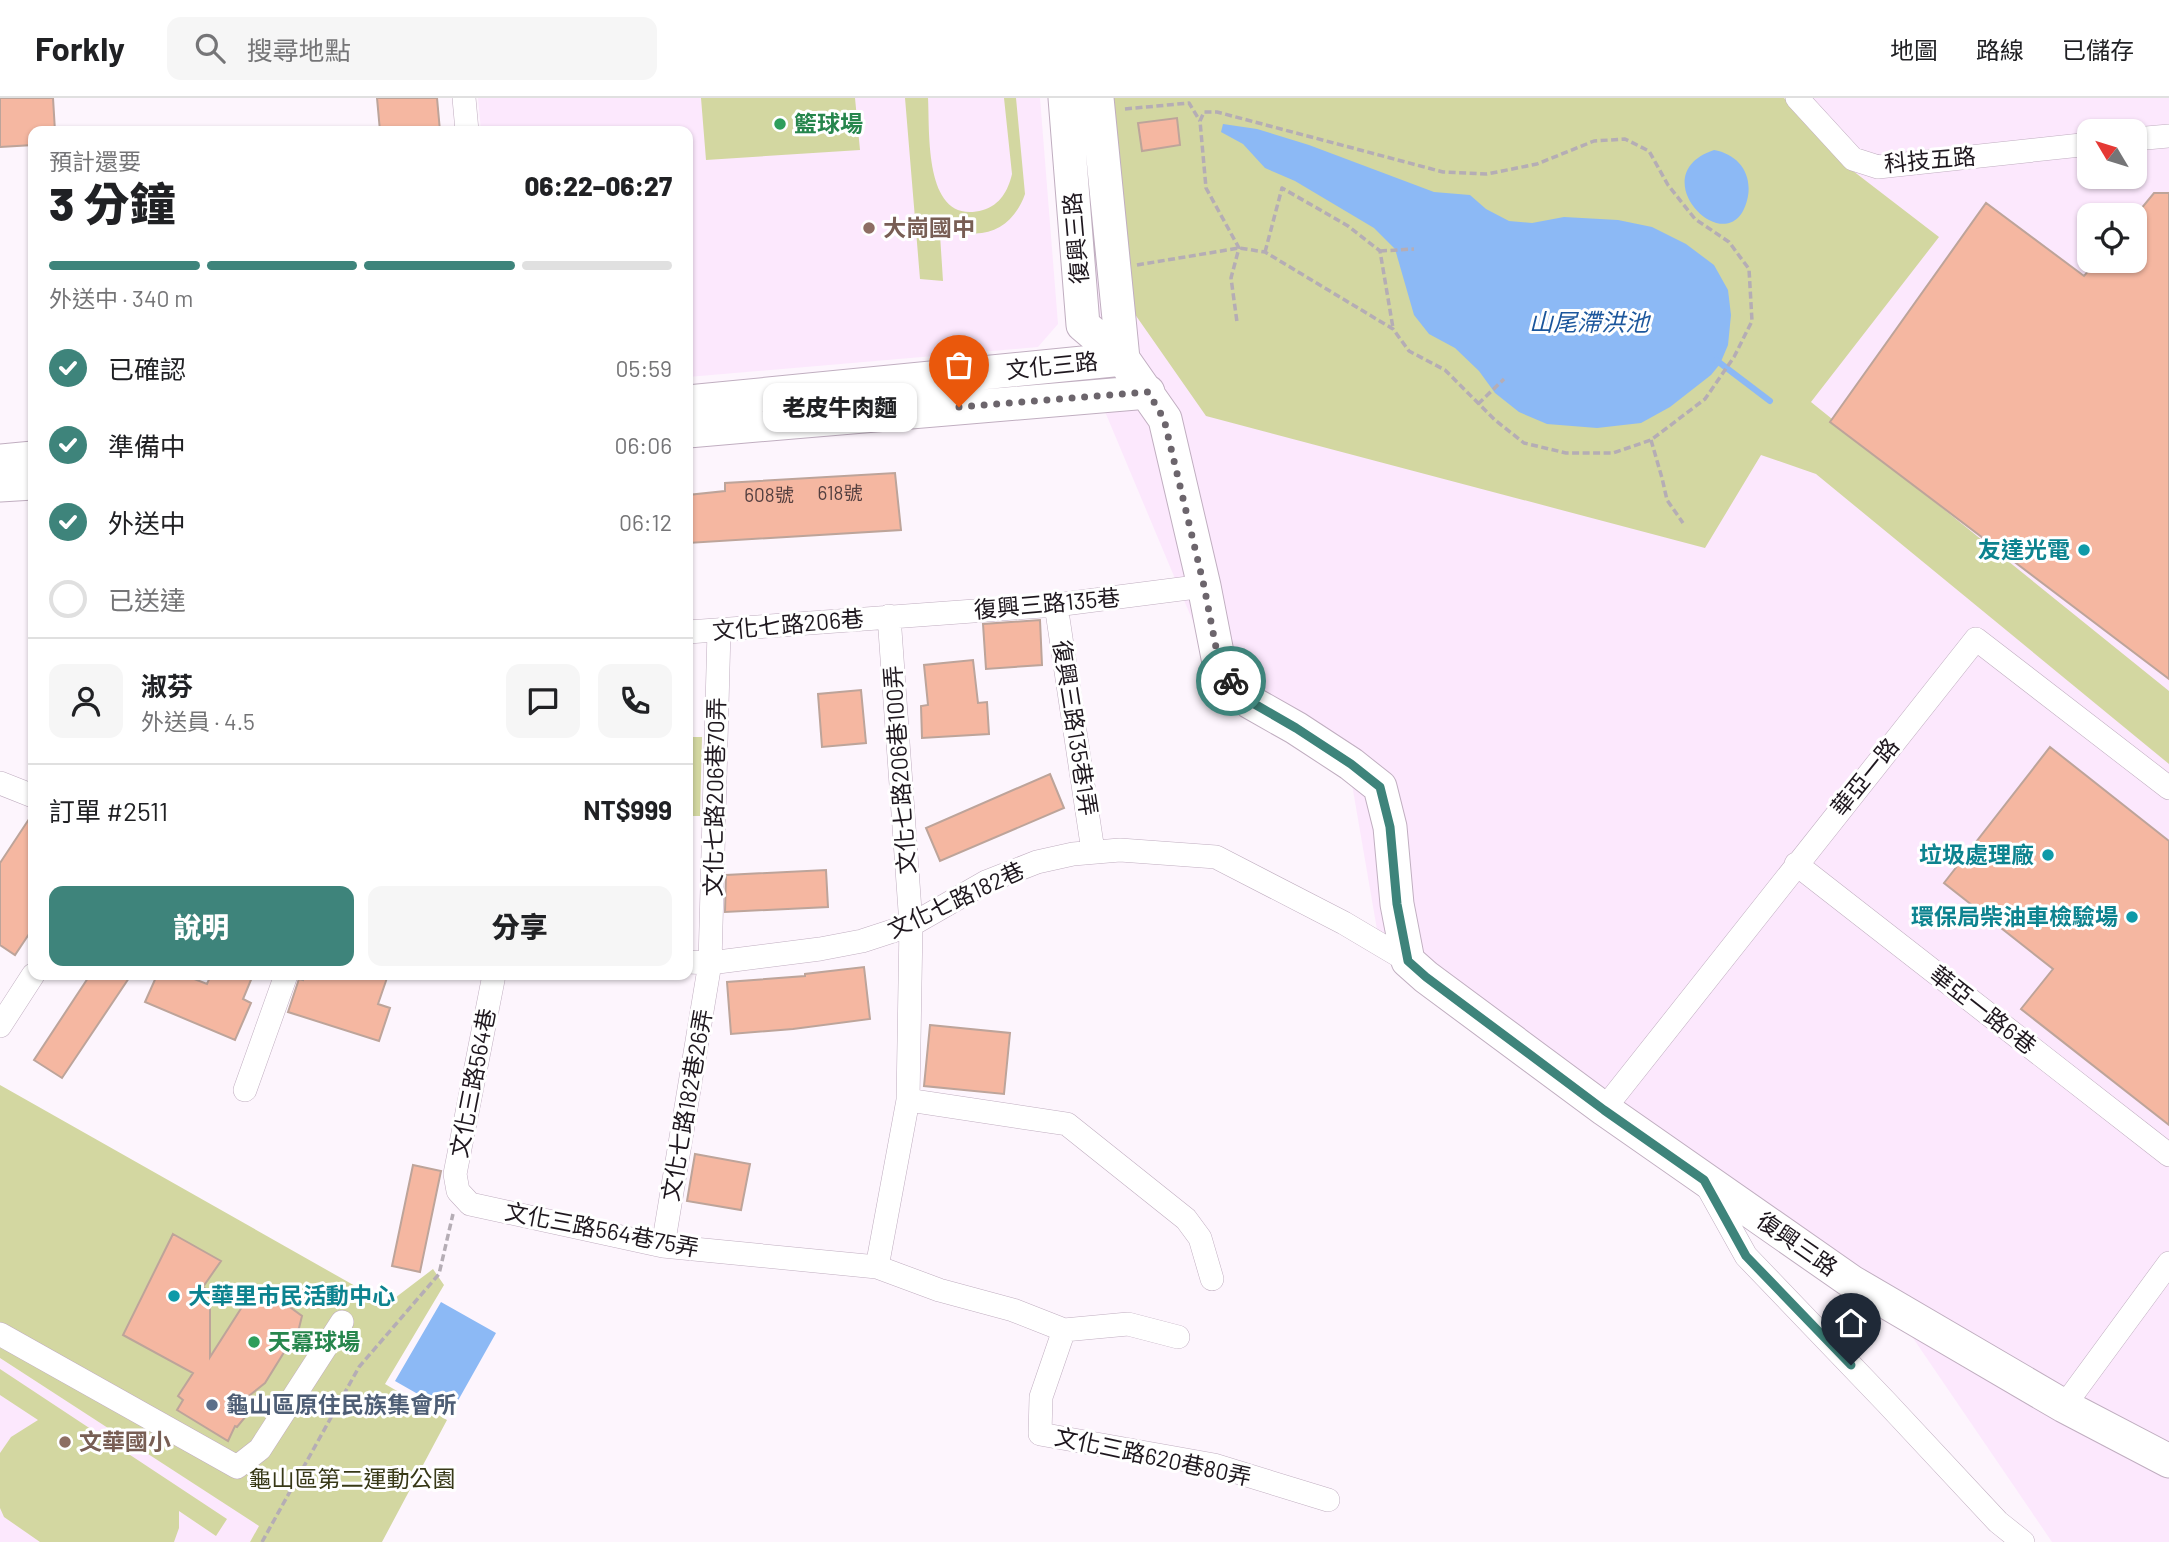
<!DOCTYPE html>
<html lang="zh-TW">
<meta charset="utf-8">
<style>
body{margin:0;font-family:Barlow,"Noto Sans TC",sans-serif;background:#f6f6f6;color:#202124;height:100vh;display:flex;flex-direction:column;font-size:26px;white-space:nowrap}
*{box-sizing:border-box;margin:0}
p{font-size:23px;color:#757577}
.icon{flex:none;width:38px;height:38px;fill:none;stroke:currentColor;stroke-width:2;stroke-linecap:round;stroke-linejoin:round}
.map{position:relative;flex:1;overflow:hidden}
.drawer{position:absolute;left:28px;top:28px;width:665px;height:854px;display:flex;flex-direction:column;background:#fff;border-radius:14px;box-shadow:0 2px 5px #0004}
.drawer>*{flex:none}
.needle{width:46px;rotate:308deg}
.controls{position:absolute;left:2077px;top:21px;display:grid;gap:14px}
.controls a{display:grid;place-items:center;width:70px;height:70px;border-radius:14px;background:#fff;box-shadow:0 2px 5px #0004;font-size:35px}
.pin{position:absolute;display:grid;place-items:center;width:60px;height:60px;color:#fff;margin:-72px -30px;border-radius:50% 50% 50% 0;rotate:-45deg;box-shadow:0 0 7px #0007}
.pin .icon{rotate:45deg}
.courier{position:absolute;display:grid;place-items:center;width:70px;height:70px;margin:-35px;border:5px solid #3e847b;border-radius:50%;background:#fff;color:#222;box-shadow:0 2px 9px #0007}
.bubble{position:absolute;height:49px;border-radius:14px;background:#fff;box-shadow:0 2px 5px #0004;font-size:23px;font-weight:800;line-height:49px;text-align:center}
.headline em{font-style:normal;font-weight:800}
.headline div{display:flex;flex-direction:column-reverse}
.headline{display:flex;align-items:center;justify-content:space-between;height:119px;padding:0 21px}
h1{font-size:46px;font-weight:800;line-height:52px}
.bar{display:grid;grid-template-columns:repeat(4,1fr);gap:10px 7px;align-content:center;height:84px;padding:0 21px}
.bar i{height:9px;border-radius:5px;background:#e0e0e0}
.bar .current{background:#3e847b}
.bar p{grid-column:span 4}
.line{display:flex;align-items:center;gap:18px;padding:0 21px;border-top:2px solid #e0e0e0}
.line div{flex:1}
.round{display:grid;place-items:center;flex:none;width:74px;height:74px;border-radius:14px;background:#f6f6f6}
ol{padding:0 21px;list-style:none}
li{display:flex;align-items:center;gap:21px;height:77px}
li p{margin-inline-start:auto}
li .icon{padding:7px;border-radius:50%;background:#3e847b;color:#fff;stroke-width:4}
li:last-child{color:#757577}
li i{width:38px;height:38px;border:4px solid #e0e0e0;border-radius:50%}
.button{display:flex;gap:14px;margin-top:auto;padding:14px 21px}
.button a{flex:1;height:80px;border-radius:14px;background:#3e847b;color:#fff;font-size:28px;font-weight:800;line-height:80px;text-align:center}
.button a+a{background:#f6f6f6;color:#202124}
header{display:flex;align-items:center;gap:42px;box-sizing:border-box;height:98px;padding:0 35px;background:#fff;border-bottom:2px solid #e0e0e0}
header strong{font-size:33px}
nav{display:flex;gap:38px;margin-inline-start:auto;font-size:24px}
.search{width:490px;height:63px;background:#f6f6f6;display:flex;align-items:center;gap:18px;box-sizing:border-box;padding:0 24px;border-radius:14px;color:#757577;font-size:26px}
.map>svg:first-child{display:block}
</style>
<header>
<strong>Forkly</strong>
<div class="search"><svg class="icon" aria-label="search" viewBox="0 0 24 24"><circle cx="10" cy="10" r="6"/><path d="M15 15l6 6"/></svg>搜尋地點</div>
<nav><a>地圖</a><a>路線</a><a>已儲存</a></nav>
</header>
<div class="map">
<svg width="2169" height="1444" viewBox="0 0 2169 1444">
<rect width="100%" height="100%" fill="#fdf5fd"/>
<path fill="#fce8fd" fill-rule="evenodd" d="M478,0h562l18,226 -20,23 -350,30v-246h-207z
M1065,0h1104v1444h-117l-152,-223 -520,-372 -31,-180 -142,-112 -114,-272zM2090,33h45v46h-45zM2090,117h45v46h-45z
M0,1260l260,168 -10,16h-250z"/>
<path fill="#d3d7a1" d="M701,0h154l5,52 -154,10z
M905,0h23c2,34 -5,129 55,112 17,-5 25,-19 29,-36l-8,-76h12l9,96c-11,32 -39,48 -72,35 -5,-2 -10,-7 -14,-10l4,62 -23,-2z
M1109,0h675l60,66 95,73 -128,165 358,289v73l-353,-290 -55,-19 -56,93 -499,-132 -81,-116z
M688,639h14l-2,79h-12z
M0,987l387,219 46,-35 11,16 -59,99 62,36 -65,122h-132l9,-16 -259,-168z
M0,1271l227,150 -11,17 -37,-25v17l-5,14h-134l-36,-25 -4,-9v-55l11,-16 27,-17 -38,-25z"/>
<path fill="#8cb9f5" d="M1223,26l34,5 52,16 125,47 36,3 16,14 23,12 23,2 32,-6 54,3 34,7 34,17 28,21 14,25 3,25 -3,30 -8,19 -9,11 -41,32 -29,16 -44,5 -50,-4 -28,-12 -24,-19 -16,-22 -24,-23 -26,-14 -15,-19 -19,-66 -21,-21 -79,-47 -30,-13 -22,-24 -22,-12z
M1714,52c23,4 38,22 34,46 -14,74 -111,-20 -34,-46z
M441,1204l55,31 -45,80 -56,-32z"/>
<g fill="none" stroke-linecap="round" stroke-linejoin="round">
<path stroke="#8cb9f5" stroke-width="6" d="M1716,262l54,41"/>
</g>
<path fill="#f5b7a1" stroke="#bda49a" stroke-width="2" d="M0,0h53l2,33h-22v14l-33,2z
M377,0h60l3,33h-60z
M1177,20l3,27 -38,6 -4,-28z
M2154,95h15v486l-339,-257 156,-219 98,73 13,-15h38v-45z
M895,375l6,57 -213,13v-48l37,-4v-8z
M1040,522l2,45 -56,4 -3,-45z
M973,562l5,43 9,-1 2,32 -67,4 -1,-32 7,-1 -4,-40z
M861,592l5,53 -44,4 -4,-53z
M2050,649l119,94v284l-148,-116 32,-40 -109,-86z
M1050,676l14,34 -124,53 -14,-33z
M33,715v115l-18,27 -15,-10v-82z
M826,772l2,37 -103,5 1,-37z
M864,869l6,52 -77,10 -62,5 -4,-52 78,-6v-2z
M90,877h41l-69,103 -28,-18z
M157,877h27l23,9 4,-9h42l-10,24 8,4 -16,37 -90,-38z
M303,877h85l-10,29 12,4 -11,33 -91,-29 11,-33 4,1z
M930,927l80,8 -6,61 -80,-8z
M695,1056l55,10 -9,46 -54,-9z
M413,1067l28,6 -21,101 -28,-6z
M173,1136l48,27 -18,26 6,4 -7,10 8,4v52l39,-61 16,-7 37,27 -3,12 -34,55 -25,20 11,7 -14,17 -2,-1 -7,15 -51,-31 6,-10 -5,-4 15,-23 -70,-38z"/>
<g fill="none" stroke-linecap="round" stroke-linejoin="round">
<defs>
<path id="street" d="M464,0l3,33
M1797,0l56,61 25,8 212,-23
M2135,41l34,-3
M1056,507l37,246
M688,534l368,-27 148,-19
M0,685l33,13
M1796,766l373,291
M688,864l22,1 110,-14 42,-8 49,-16 75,-43 51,-20 36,-8 47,-4 96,7 128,66 64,38
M494,877l-39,199 3,17 12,13 193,42 214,21 62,23 74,20 51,20 64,-6 50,13
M0,928l33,-51
M245,992l41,-115
M908,1002l159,24 119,95 14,19 12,41
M1604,1011l372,-470 193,149
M1707,1088l39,70 140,146 112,120 25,20
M663,1148l47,-283 9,-332
M877,1169l31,-167 3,-175 -22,-309
M1064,1232l-23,67 -1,37 174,31 114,35
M0,1236l237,133 23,-18 82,-127
M2064,1308l105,-143"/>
<path id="secondary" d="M1065,0l18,227 40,34 42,60 39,167 16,82 30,34 46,26 55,36 29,23 10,40 7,77 11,57 18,16 178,132 248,173 212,124 105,55
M1097,0l26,261
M688,304l435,-43
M688,333l460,-39
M0,363l33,-3
M0,387l33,-2"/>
</defs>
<use href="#street" stroke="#c0aec0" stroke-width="24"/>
<use href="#secondary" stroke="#c0aec0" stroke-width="35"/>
<path stroke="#b5adb5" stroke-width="3.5" stroke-dasharray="7 3.5" stroke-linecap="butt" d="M1125,11l64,-6 11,18
M2102,29l20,-2
M1380,153l34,-2
M1265,154l17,-64 66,38 32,25 13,77
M1137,167l102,-17 26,4 128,77 16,22 36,19 50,50 29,23 42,10h47l38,-13 54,-41 29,-42 18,-36 -3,-52 -20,-27 -34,-23 -27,-34 -19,-34 -24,-12 -31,2 -57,23 -50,10 -44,-2 -226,-60h-13l-4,9 6,67 33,60 -8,30 6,44
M1478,306l26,-25
M1651,342l11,38 5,22 16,23
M262,1444l97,-175 80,-93 14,-60"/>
<use href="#street" stroke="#fff" stroke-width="23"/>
<use href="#secondary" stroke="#fff" stroke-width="33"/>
</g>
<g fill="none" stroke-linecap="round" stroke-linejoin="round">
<path stroke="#6c656c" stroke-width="7" stroke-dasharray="0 12.6" d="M959,309l189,-15 16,27 40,167 16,82 11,13"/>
<path stroke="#3e847b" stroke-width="9" d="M1231,583l20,21 45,26 55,36 29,23 10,40 7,77 11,57 18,16 178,133 100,70 42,76 105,109"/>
</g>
<g fill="#2e9e5b" stroke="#fff" stroke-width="2.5">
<circle cx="780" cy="26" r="7"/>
<circle cx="254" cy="1244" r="7"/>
</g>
<g fill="#8d6e63" stroke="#fff" stroke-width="2.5">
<circle cx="869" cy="130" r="7"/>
<circle cx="65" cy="1344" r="7"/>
</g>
<g fill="#0f9aa8" stroke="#fff" stroke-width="2.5">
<circle cx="2084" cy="452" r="7"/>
<circle cx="2048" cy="757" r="7"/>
<circle cx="2132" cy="819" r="7"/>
<circle cx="174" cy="1198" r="7"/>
</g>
<circle fill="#5c6f8a" stroke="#fff" stroke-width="2.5" cx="212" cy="1307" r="7"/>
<g text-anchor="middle" stroke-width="6" stroke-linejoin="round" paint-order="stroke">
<g font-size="19" fill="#543f3f">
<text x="840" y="402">618號</text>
<text x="769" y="404">608號</text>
</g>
<g font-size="23" font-weight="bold" fill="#27864d" stroke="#fff" text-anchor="start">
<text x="794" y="34">籃球場</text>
<text x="268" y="1252">天冪球場</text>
</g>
<g font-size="23" fill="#1e171e" stroke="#fff">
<text transform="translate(1930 62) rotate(-5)" y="8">科技五路</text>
<text transform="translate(1076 140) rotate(-95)" y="8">復興三路</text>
<text transform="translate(1052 268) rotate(-6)" y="8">文化三路</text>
<text transform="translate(1047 506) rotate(-5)" y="8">復興三路135巷</text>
<text transform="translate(788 527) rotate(-5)" y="8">文化七路206巷</text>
<text transform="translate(1075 630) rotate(81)" y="8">復興三路135巷1弄</text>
<text transform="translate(900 672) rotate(-94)" y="8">文化七路206巷100弄</text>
<text transform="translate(1865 679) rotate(-51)" y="8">華亞一路</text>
<text transform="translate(715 699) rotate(-89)" y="8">文化七路206巷70弄</text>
<text transform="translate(956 802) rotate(-25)" y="8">文化七路182巷</text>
<text transform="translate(1983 912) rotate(38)" y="8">華亞一路6巷</text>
<text transform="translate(473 985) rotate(-79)" y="8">文化三路564巷</text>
<text transform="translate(687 1007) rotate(-80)" y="8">文化七路182巷26弄</text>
<text transform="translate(602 1132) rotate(11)" y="8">文化三路564巷75弄</text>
<text transform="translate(1797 1146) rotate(35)" y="8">復興三路</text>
<text transform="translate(1153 1359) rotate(12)" y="8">文化三路620巷80弄</text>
</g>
<g font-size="23" font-weight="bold" fill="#785e54" stroke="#fff" text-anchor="start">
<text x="883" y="138">大崗國中</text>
<text x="79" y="1352">文華國小</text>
</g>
<g font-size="23" font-weight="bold" fill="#0d838f" stroke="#fff" text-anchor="end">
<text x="2070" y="460">友達光電</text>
<text x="2034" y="765">垃圾處理廠</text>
<text x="2118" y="827">環保局柴油車檢驗場</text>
<text x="188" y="1206" text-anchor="start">大華里市民活動中心</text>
</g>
<g font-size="23" font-weight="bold" fill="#4e5e75" stroke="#fff" text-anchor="start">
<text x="226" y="1315">龜山區原住民族集會所</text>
</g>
<g font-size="23" fill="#373817" stroke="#fff">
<text x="352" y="1389">龜山區第二運動公園</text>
</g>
<g font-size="24" font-style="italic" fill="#1b569c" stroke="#fff">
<text x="1589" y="233">山尾滯洪池</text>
</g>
</g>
</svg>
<div class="controls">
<a><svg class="needle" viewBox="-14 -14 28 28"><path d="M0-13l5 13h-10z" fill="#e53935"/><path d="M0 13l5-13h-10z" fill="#757577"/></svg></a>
<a><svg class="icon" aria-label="locate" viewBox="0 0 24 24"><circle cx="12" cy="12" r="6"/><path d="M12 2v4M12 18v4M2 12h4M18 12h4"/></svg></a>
</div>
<div class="pin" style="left:959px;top:309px;background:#ea580c"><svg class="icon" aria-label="bag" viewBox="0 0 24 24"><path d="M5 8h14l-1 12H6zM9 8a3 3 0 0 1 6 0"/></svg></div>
<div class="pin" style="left:1851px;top:1267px;background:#1f2937"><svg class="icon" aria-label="home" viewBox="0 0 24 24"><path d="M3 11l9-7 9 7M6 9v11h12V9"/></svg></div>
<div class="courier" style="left:1231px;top:583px"><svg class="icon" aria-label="bike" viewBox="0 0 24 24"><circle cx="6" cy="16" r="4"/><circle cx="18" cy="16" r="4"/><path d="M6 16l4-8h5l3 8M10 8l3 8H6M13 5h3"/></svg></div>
<div class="bubble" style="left:763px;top:285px;width:154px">老皮牛肉麵</div>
<section class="drawer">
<div class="headline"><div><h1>3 分鐘</h1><p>預計還要</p></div><em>06:22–06:27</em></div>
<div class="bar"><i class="current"></i><i class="current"></i><i class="current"></i><i></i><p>外送中 · 340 m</p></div>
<ol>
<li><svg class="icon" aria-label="check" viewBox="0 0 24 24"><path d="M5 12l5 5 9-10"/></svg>已確認<p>05:59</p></li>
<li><svg class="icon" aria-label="check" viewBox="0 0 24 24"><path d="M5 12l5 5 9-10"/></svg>準備中<p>06:06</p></li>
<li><svg class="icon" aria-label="check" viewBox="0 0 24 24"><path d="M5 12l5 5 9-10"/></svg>外送中<p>06:12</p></li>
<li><i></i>已送達</li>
</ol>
<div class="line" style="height:126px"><a class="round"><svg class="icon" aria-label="person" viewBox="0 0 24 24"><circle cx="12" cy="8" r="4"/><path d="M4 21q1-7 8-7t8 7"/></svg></a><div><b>淑芬</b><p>外送員 · 4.5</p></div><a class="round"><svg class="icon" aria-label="chat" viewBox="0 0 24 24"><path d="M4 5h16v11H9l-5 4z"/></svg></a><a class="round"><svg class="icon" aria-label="phone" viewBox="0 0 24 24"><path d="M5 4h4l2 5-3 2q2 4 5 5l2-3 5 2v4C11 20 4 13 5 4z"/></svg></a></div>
<div class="line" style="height:91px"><div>訂單 #2511</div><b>NT$999</b></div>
<div class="button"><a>說明</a><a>分享</a></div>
</section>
</div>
